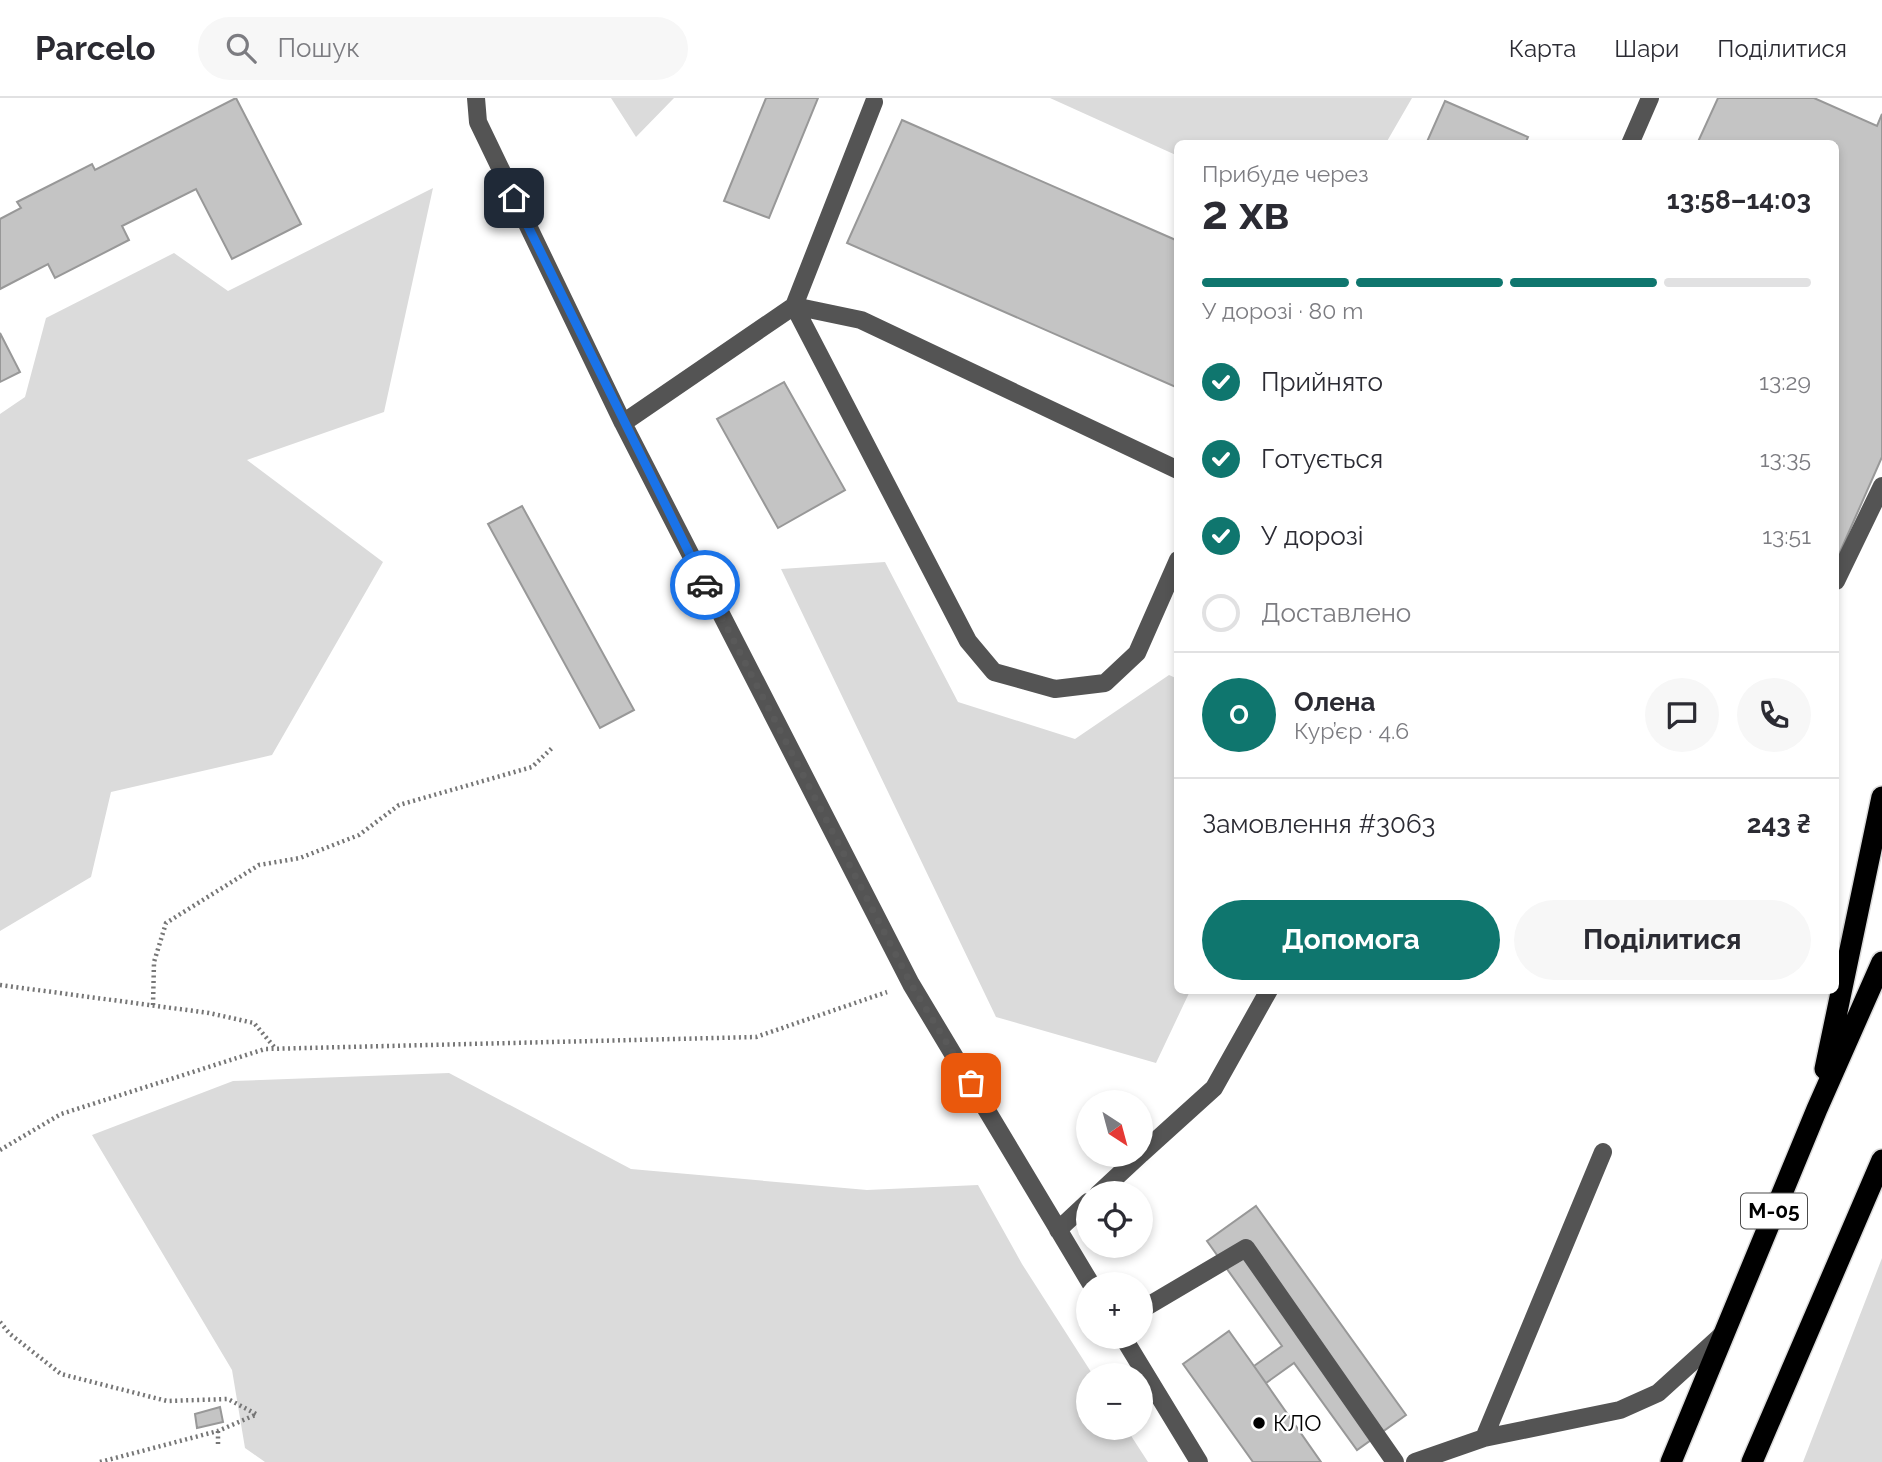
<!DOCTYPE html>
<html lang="uk">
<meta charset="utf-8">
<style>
body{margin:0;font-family:Raleway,sans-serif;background:#f7f7f7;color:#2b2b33;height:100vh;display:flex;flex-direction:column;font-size:26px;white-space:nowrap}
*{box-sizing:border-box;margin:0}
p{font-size:23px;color:#7c7c81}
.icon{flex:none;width:38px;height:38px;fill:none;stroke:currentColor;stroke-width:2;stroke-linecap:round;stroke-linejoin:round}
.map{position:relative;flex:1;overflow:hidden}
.sheet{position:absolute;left:1174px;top:42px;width:665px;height:854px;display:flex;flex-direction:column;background:#fff;border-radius:10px;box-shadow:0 4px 10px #0003}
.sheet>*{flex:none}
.needle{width:46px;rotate:144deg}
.tools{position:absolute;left:1076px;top:992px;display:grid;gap:14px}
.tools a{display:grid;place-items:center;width:77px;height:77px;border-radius:50%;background:#fff;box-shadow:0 4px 10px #0003;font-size:35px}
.pin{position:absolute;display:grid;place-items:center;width:60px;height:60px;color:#fff;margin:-30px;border-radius:14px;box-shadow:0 4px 10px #0006}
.courier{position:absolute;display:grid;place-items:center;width:70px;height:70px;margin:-35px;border:5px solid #1a73e8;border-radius:50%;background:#fff;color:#222;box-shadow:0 2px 9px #0007}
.head em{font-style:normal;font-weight:700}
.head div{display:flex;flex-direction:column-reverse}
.head{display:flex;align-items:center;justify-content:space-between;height:119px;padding:0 28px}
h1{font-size:46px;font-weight:700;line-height:52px}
.bar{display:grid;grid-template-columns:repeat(4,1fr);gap:10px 7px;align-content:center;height:84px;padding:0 28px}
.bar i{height:9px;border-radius:5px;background:#e1e1e2}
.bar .active{background:#0f766e}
.bar p{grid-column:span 4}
.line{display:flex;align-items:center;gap:18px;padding:0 28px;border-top:2px solid #e1e1e2}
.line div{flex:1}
.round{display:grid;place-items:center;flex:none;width:74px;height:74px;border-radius:37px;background:#f7f7f7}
ol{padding:0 28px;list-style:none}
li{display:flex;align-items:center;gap:21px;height:77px}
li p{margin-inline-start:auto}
li .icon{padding:7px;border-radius:50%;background:#0f766e;color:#fff;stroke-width:4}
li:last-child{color:#7c7c81}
li i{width:38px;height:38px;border:4px solid #e1e1e2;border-radius:50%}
.primary-button{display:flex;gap:14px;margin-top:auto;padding:14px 28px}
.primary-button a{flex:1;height:80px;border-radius:42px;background:#0f766e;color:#fff;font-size:28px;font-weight:700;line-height:80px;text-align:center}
.primary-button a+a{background:#f7f7f7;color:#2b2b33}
header{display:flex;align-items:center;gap:42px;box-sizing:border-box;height:98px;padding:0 35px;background:#fff;border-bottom:2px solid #e1e1e2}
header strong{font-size:33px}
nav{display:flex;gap:38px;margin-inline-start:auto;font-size:24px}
.search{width:490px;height:63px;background:#f7f7f7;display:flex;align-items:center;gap:18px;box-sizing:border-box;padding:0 24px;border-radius:38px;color:#7c7c81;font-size:26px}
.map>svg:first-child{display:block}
</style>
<header>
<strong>Parcelo</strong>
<div class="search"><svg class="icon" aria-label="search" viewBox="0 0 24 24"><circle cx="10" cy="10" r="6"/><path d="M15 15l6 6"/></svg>Пошук</div>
<nav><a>Карта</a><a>Шари</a><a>Поділитися</a></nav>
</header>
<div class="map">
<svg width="1882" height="1364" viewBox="0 0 1882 1364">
<rect width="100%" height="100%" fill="#fff"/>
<path fill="#dbdbdb" d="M611,0h63l-38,39z
M1050,0h362l-26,45 -208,1v12z
M433,90l-49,224 -137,48 136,102 -111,193 -161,37 -20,85 -91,54v-517l25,-17 21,-79 128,-65 54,38z
M885,464l73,140 117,37 94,-64 9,4v311l12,1 -34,72 -160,-46 -215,-448z
M449,975l182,96 236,21 111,-5 44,79 71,111 -5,1v52h38l22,34h-883l-20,-14 -13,-78 -140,-235 141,-54z
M1882,1160v204h-79z"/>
<path fill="#c4c4c4" stroke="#989898" stroke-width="2" d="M236,0l65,126 -69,35 -36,-70 -74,37 7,14 -74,38 -7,-14 -48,25v-70l21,-11 -4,-6 75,-38 3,6z
M766,0h52l-49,120 -45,-17z
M1718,0h96l63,28 5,-12v343l-46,104v-417h-139z
M1445,3l83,36 -3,7h-99z
M902,22l276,121v147l-331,-145z
M0,235l20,39 -20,10z
M784,284l61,108 -67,38 -61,-109z
M522,408l112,204 -34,18 -112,-204z
M1256,1108l150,209 -49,35 -63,-87 -28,20 -12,-17 28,-20 -75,-105z
M1229,1233l25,35 67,96h-68l-70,-98z
M220,1309l3,15 -26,6 -2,-14z"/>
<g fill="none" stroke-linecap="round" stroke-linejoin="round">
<defs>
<path id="highway" d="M1825,971l57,-272
M1671,1364l146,-353 65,-147
M1752,1364l130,-302"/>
</defs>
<use href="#highway" stroke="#dbdbdb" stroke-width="24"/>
<path stroke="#767676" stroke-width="4.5" stroke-dasharray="2 3.5" stroke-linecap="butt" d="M0,887l209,28 45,10 21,25
M153,907l1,-43 12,-39 93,-58 41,-7 59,-23 40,-30 133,-38 20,-19
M0,1052l61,-36 204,-65 491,-12 131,-45
M0,1224l10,12 51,40 106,27 61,-2 28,15
M218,1333v13
M100,1364l118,-31 37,-16"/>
<path stroke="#545454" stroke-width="18" d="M476,0l2,24 145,301 288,561 180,300
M874,4l-80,204 174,335 26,31 61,17 50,-6 32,-30 41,-93
M1630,46l20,-46
M623,325l171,-117 67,14 317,150
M1836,483l46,-95
M1141,1056l73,-66 55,-98
M1098,1096l42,-39
M1058,1132l30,-28
M1141,1212l105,-62 149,214
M1123,1239l76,125
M1484,1340l119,-286
M1415,1364l69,-24 136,-28 38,-17 65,-59"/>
<use href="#highway" stroke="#000" stroke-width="21"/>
</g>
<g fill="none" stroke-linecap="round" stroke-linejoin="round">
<path stroke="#595959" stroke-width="7" stroke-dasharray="0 12.6" d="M705,487l206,399 60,99"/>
<path stroke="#1a73e8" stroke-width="9" d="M514,100l191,387"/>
</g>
<circle fill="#000" stroke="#fff" stroke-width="2.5" cx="1259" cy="1325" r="7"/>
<g text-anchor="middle" stroke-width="5" stroke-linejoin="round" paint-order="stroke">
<rect fill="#fff" stroke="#4c4c4c" stroke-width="2" x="1741" y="1095.5" width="66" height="35" rx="5"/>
<g font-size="21" font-weight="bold" fill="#000">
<text x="1774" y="1120">М-05</text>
</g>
<g font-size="23" fill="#000" stroke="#fff" text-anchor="start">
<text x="1273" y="1333">КЛО</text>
</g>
</g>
</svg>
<div class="tools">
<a><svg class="needle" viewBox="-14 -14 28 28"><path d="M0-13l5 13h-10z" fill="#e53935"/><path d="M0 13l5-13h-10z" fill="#7c7c81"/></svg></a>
<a><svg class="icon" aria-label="locate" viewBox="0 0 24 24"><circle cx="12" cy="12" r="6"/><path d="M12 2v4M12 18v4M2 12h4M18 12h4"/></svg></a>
<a>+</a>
<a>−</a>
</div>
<div class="pin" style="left:971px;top:985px;background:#ea580c"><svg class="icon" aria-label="bag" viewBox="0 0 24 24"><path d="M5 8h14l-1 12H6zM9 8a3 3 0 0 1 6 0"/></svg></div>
<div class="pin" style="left:514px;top:100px;background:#1f2937"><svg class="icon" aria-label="home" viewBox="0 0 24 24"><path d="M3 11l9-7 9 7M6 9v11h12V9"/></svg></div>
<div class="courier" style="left:705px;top:487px"><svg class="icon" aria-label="car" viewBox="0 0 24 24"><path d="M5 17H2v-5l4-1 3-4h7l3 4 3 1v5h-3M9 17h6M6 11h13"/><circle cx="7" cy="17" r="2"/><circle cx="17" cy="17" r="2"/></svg></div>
<section class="sheet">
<div class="head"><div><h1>2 хв</h1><p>Прибуде через</p></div><em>13:58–14:03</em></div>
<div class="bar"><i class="active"></i><i class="active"></i><i class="active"></i><i></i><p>У дорозі · 80 m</p></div>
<ol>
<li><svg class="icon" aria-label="check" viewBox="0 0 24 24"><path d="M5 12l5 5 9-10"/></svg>Прийнято<p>13:29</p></li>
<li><svg class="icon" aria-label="check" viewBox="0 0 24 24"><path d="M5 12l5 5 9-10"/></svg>Готується<p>13:35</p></li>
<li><svg class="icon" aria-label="check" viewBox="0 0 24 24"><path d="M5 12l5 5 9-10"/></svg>У дорозі<p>13:51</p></li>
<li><i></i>Доставлено</li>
</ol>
<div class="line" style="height:126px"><b class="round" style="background:#0f766e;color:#fff">О</b><div><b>Олена</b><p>Кур’єр · 4.6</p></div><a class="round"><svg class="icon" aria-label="chat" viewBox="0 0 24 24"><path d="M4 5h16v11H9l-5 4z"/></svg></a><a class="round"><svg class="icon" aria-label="phone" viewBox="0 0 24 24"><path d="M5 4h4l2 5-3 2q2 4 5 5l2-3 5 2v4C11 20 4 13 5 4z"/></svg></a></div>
<div class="line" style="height:91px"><div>Замовлення #3063</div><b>243 ₴</b></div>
<div class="primary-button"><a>Допомога</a><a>Поділитися</a></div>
</section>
</div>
